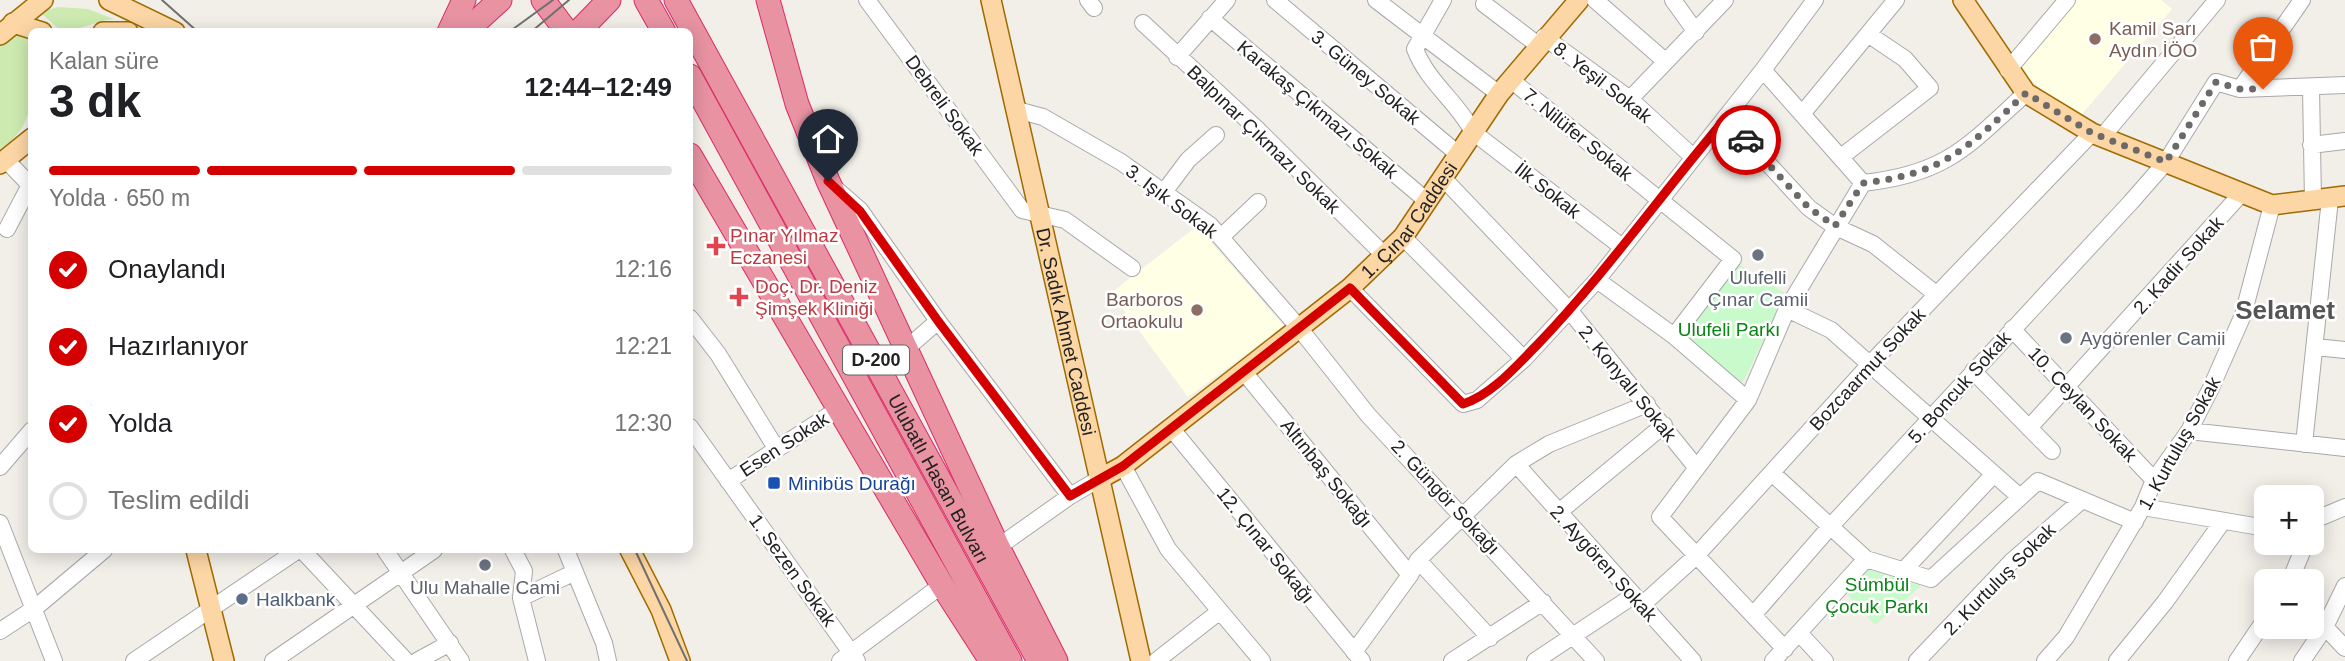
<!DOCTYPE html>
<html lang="tr">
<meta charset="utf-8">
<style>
body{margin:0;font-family:Helvetica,sans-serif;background:#f6f6f6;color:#202124;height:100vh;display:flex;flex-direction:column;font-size:26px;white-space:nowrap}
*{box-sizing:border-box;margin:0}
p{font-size:23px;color:#757577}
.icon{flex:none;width:38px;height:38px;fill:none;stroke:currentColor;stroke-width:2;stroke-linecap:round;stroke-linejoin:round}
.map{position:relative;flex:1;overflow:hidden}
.details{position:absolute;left:28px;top:28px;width:665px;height:525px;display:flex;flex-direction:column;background:#fff;border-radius:10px;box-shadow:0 4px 18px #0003}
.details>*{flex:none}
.controls{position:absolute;left:2254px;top:485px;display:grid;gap:14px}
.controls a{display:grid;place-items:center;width:70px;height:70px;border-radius:10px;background:#fff;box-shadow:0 4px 18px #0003;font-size:35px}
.pin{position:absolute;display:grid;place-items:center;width:60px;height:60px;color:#fff;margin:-72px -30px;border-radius:50% 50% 50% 0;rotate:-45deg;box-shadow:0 0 7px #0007}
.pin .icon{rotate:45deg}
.courier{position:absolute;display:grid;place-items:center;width:70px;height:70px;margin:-35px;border:5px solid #d40000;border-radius:50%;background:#fff;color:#222;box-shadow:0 2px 9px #0007}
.summary em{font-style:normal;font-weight:600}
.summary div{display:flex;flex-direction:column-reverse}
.summary{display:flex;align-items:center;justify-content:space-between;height:119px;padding:0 21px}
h1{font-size:46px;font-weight:600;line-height:52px}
.bar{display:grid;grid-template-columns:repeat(4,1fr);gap:10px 7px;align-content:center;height:84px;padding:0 21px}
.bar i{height:9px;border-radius:5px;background:#e0e0e0}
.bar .active{background:#d40000}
.bar p{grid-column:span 4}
ol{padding:0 21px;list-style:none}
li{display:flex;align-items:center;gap:21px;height:77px}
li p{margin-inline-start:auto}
li .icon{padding:7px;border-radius:50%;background:#d40000;color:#fff;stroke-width:4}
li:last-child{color:#757577}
li i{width:38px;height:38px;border:4px solid #e0e0e0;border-radius:50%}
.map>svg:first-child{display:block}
</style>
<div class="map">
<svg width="2345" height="661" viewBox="0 0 2345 661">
<rect width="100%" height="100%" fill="#f2efe9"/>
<path fill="#ffffe5" d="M2075,0h86l11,9 -95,111 -60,-52z
M1197,226l87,100 -96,71 -77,-104z"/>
<path fill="#cdebb0" d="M58,7l30,2 26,10c-20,2 -34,12 -53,12l-21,-19z
M18,32l13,6c0,42 11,86 -31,111v-105z"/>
<path fill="#c8facc" d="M1737,263l49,31 -42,86 -8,6 -59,-51z
M1868,569l53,17 -46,39 -28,-31z"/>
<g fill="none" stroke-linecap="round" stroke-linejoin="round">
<defs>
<path id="minor" d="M867,0l155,210 43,10 67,48
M1088,0l6,8
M1275,0l183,154
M1376,0l123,94
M1443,0l-28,49c13,34 42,52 58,83l149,115
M1595,0l69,60
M1673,0l23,32
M1484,4l54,41
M1210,18l217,183
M1143,23l113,105 129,128
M1544,37l86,62 63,58
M1177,57l50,-57
M1763,70l100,113
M2008,70l59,-70
M1511,80l222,179 -59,77
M2311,88l2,113
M2240,89l62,-89
M1630,99l95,-99
M1017,110l26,7 78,45 89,63 90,104 68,86 228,246
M1802,114l94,-114
M1726,118l83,90 25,18 39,18 63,50
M2102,137l115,-137
M2311,145l34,-4
M1841,157l89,-69 -25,-29 -37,-25
M6,160l24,25 -23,44
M1443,178l127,133 126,156
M836,189l24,21 78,111 132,175
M1164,192l24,-32 28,-25
M1221,237l37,-35
M1403,237l121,122
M1597,280l77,56 74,64
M1350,288l113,116 14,-4 47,-41 73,-79 166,-210 52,-70
M1787,309l44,21 189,167
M690,318l28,36 58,94
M2012,329l142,151
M2316,347l29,3
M906,349l32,-28
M1973,371l79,80
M1244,372l166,203
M690,427l167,234
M1171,428l191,233
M2029,428l212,-234
M2189,431l156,17
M2304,444l26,-245
M1516,464l177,197
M1123,466l45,83 94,112
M0,467l32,-37
M1772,473l94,86 65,20 107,-98 97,41
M728,481l112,-73
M2143,507l123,21
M1559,512l105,-87
M2312,521l33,-14
M0,523l54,138
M998,547l72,-51 31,-18
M302,550l104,111
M385,550l76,111
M513,550l11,21 -3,27 16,63
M566,550l38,93 4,18
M1418,560l72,78
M1903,571l91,-97
M2290,581l16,-39
M521,598l54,-26
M1642,605l54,-49 175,-193 221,-230
M1754,614l75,-86 302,-326 35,-40 50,-80 24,7 105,-4
M2325,627l20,21
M0,631l35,-23 69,-58
M1800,634l25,27
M1785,649l-125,-132 88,-117 39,-91 76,-126c83,-9 104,-36 163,-90
M1354,652l56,-77 8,-15 98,-96 33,-20 98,-40
M134,661l164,-111
M273,661l161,-111
M417,661l33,-18
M840,661l102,-76
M1156,661l64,-50
M1452,661l91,-59
M1535,661l98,-65
M1773,661l93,-102
M1917,661l95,-100 70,-61
M2045,661l21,-24 77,-130 11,-27 35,-49 21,-41 33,-75 29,-110
M2117,661l48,-59 58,-81
M2237,661l29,-43
M2302,661l23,-34 20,-41"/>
<g id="major">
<path d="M109,0l66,32"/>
<path id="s1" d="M991,0l150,661"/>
<path d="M1963,0l63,93 66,40 180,72 73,-9"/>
<path d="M13,23l29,9"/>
<path d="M103,32h25"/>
<path d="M0,35l43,-35"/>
<path d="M0,164l32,-26"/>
<path id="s2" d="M1101,478l22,-12 227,-178 53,-51 96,-143 80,-94"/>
<path d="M196,550l28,111"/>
<path d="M630,550l31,60 19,51"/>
</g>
<g id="highway">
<path d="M543,0l24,32"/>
<path d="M646,0l18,32"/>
<path id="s3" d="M676,0l363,661"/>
<path d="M768,0l29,104 31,77 170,366 58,114"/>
<path d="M449,32l15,-32"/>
<path d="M465,32l35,-32"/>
<path d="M578,32l31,-32"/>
<path d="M690,76l320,585"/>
<path d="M690,155l252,430 49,76"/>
</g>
</defs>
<use href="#minor" stroke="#a9a9a9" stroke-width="18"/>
<use href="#major" stroke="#a06b00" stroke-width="22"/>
<use href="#highway" stroke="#dc2a67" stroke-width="25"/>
<use href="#minor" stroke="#fff" stroke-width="16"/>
<use href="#major" stroke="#fcd6a4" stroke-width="19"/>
<use href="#highway" stroke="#e892a2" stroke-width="23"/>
<path stroke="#707070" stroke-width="2" d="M162,0l36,32
M509,32l44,-32
M531,32l38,-32
M635,550l52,111"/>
</g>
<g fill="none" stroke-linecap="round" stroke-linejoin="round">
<path stroke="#6b6a68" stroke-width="7" stroke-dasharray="0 12.6" d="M1746,140l63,68 26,18 28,-43c82,-9 105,-36 163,-90l66,40 74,29 50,-80 24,7h23"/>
<path stroke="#d40000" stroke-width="9" d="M828,181l32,30 78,110 132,175 53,-30 227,-178 113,116c29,-9 54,-39 75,-60 68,-71 124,-151 188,-226l20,22"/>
</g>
<g fill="#8d6e63" stroke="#fff" stroke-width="2.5">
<circle cx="2095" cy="39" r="7"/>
<circle cx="1197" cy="310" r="7"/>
</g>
<g fill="#e0444e" stroke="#fff" stroke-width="2.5">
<path d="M712.5 235.5h7v7h7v7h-7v7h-7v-7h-7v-7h7z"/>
<path d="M735.5 286.5h7v7h7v7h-7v7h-7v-7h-7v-7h7z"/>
</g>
<g fill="#6b7280" stroke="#fff" stroke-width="2.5">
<circle cx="1758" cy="255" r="7"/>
<circle cx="2066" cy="338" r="7"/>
<circle cx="485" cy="565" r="7"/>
</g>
<rect fill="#1a4fb4" stroke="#fff" stroke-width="2.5" x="767" y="476" width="14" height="14" rx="3.5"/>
<circle fill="#5c6f8a" stroke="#fff" stroke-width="2.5" cx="242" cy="599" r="7"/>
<g text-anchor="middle" stroke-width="5" stroke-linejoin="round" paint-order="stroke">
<rect fill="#fff" stroke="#646464" stroke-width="2" x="843" y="345.5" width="66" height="29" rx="5"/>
<g font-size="18" font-weight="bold" fill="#222">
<text x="876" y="366">D-200</text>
</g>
<g font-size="19" fill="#785e54" stroke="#fff" text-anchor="start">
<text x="2109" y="35">Kamil Sarı<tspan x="2109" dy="22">Aydın İÖO</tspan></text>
<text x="1183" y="306" text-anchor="end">Barboros<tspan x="1183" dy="22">Ortaokulu</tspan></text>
</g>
<g font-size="19" fill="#222" stroke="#fff">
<text transform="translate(1366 77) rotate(40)" y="7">3. Güney Sokak</text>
<text transform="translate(1603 82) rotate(38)" y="7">8. Yeşil Sokak</text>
<text transform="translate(945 105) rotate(54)" y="7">Debreli Sokak</text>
<text transform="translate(1318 109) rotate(40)" y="7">Karakaş Çıkmazı Sokak</text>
<text transform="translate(1578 134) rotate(39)" y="7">7. Nilüfer Sokak</text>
<text transform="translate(1264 139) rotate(44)" y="7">Balpınar Çıkmazı Sokak</text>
<text transform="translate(1548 190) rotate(38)" y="7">İlk Sokak</text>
<text transform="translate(1172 201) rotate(37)" y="7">3. Işık Sokak</text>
<text dy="7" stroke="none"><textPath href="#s2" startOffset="404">1. Çınar Caddesi</textPath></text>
<text transform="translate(2178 265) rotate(-48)" y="7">2. Kadir Sokak</text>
<text dy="7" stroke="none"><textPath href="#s1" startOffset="340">Dr. Sadık Ahmet Caddesi</textPath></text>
<text transform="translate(1867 369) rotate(-47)" y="7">Bozcaarmut Sokak</text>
<text transform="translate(1628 383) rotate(51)" y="7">2. Konyalı Sokak</text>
<text transform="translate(1959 387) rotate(-48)" y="7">5. Boncuk Sokak</text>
<text transform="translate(2083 404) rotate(47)" y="7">10. Ceylan Sokak</text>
<text transform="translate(2179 443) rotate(-61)" y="7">1. Kurtuluş Sokak</text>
<text transform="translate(784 444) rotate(-33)" y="7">Esen Sokak</text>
<text transform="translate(1327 473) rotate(51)" y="7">Altınbaş Sokağı</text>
<text dy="7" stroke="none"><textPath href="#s3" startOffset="546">Ulubatlı Hasan Bulvarı</textPath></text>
<text transform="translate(1446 497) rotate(47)" y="7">2. Güngör Sokağı</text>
<text transform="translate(1266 545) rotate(51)" y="7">12. Çınar Sokağı</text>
<text transform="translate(1604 563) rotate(48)" y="7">2. Aygören Sokak</text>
<text transform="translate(793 570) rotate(54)" y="7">1. Sezen Sokak</text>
<text transform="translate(1999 579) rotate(-45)" y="7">2. Kurtuluş Sokak</text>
</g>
<g font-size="19" fill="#be3a42" stroke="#fff" text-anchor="start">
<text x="730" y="242">Pınar Yılmaz<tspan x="730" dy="22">Eczanesi</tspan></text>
<text x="755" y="293">Doç. Dr. Deniz<tspan x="755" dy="22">Şimşek Kliniği</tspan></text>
</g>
<g font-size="19" fill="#5b616d" stroke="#fff">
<text x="1758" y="284">Ulufelli<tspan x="1758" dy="22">Çınar Camii</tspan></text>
<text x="2080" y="345" text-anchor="start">Aygörenler Camii</text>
<text x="485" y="594">Ulu Mahalle Cami</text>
</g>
<g font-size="19" fill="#0c8416" stroke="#fff">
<text x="1729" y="336">Ulufeli Parkı</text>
<text x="1877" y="591">Sümbül<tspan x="1877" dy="22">Çocuk Parkı</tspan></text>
</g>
<g font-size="19" fill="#164399" stroke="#fff" text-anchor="start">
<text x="788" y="490">Minibüs Durağı</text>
</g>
<g font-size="19" fill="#4e5e75" stroke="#fff" text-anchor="start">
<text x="256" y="606">Halkbank</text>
</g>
<g font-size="26" font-weight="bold" fill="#555" stroke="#fff">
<text x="2285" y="319">Selamet</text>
</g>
</g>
</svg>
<div class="controls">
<a>+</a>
<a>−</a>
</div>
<div class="pin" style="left:2263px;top:89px;background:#ea580c"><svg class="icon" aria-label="bag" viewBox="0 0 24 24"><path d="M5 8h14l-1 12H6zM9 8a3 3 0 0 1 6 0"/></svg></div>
<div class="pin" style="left:828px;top:181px;background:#1f2937"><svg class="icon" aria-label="home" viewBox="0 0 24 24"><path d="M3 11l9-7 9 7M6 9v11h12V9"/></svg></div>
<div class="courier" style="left:1746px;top:140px"><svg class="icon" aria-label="car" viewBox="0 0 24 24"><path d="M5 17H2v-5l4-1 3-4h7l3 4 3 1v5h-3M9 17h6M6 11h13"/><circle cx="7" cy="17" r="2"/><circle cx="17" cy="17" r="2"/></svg></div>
<section class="details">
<div class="summary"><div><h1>3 dk</h1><p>Kalan süre</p></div><em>12:44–12:49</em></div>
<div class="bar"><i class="active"></i><i class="active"></i><i class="active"></i><i></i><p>Yolda · 650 m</p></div>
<ol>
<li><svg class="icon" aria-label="check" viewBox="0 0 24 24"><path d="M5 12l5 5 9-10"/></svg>Onaylandı<p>12:16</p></li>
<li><svg class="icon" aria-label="check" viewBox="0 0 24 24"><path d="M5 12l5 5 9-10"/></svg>Hazırlanıyor<p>12:21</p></li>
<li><svg class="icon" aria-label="check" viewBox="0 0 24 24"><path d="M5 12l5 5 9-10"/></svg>Yolda<p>12:30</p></li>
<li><i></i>Teslim edildi</li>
</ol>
</section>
</div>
